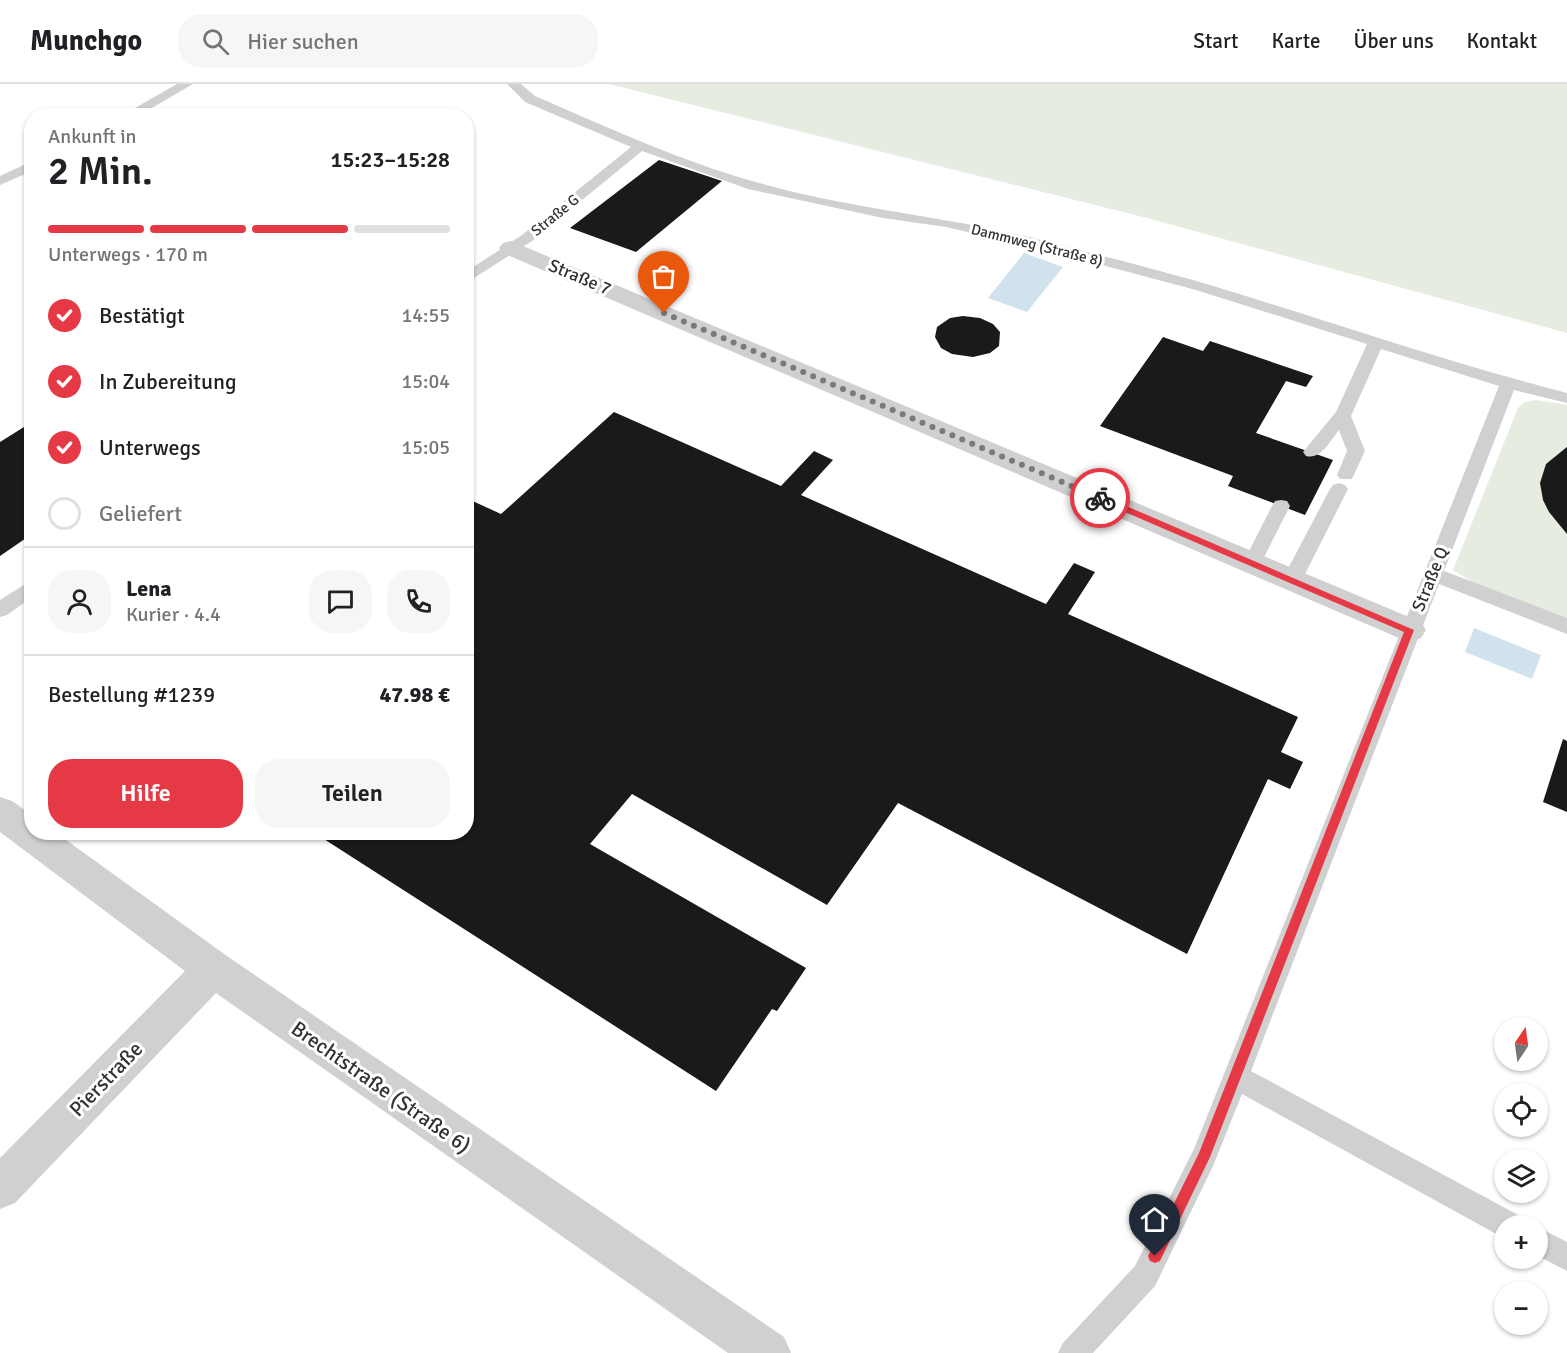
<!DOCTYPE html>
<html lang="de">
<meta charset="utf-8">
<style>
body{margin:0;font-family:Signika,sans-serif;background:#f6f6f6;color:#202124;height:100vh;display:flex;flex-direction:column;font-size:22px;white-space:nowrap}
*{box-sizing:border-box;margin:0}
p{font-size:20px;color:#757577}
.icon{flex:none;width:33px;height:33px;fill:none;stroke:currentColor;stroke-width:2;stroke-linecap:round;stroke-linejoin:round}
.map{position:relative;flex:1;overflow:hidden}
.details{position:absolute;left:24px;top:24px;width:450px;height:732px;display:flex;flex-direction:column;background:#fff;border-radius:24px;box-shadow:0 2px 4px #0004}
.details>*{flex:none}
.needle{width:39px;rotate:13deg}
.buttons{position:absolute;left:1494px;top:933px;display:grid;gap:12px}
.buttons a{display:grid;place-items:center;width:54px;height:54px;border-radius:50%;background:#fff;box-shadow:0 2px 4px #0004;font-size:30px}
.pin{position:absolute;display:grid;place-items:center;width:51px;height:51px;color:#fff;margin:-62px -26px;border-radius:50% 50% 50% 0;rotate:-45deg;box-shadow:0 0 6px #0007}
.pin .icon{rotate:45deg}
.courier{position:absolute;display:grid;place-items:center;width:60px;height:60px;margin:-30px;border:4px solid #e63946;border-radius:50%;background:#fff;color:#222;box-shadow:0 2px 8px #0007}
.headline em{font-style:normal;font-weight:600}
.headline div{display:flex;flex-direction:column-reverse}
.headline{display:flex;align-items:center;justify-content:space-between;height:102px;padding:0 24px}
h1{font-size:39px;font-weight:600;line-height:45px}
.bar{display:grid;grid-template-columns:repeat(4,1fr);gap:9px 6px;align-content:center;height:72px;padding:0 24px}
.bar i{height:8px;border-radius:4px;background:#e0e0e0}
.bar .on{background:#e63946}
.bar p{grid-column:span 4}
.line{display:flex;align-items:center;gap:15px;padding:0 24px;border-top:2px solid #e0e0e0}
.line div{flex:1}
.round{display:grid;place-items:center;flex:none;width:63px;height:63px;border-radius:24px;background:#f6f6f6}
ol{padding:0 24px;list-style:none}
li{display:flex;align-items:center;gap:18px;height:66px}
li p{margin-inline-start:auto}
li .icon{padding:6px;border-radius:50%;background:#e63946;color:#fff;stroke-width:4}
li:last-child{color:#757577}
li i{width:33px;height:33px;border:3px solid #e0e0e0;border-radius:50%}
.cta{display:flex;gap:12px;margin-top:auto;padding:12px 24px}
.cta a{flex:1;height:69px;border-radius:24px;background:#e63946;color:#fff;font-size:24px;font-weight:600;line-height:69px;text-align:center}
.cta a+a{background:#f6f6f6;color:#202124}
header{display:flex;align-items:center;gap:36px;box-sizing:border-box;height:84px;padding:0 30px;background:#fff;border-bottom:2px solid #e0e0e0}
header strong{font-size:28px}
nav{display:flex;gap:33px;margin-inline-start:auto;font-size:21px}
.search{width:420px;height:54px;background:#f6f6f6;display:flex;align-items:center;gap:15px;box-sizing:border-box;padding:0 21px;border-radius:24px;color:#757577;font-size:22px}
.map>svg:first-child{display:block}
</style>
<header>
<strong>Munchgo</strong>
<div class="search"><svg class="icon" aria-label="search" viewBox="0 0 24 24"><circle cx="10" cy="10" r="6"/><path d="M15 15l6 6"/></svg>Hier suchen</div>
<nav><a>Start</a><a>Karte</a><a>Über uns</a><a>Kontakt</a></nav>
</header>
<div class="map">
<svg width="1567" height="1269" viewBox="0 0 1567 1269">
<rect width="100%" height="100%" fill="#fff"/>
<path fill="#e6ecdf" d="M609,0h958v249l-420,-115z
M1536,316l31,5v215l-88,-34 -26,-16 65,-162 7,-6z"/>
<path fill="#cfe2ee" d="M1024,169l39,14 -36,45 -39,-14z
M1474,544l67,27 -9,24 -67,-27z"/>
<path fill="#1a1a1a" d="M659,76l63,21 -86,71 -66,-24z
M963,232l17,2 13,6 7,8 -1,14 -9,7 -17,4 -21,-3 -11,-6 -6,-11 2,-10 13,-9z
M1163,253l40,14 7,-10 103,35 -7,11 -20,-6 -30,52 77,27 -28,55 -77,-29 5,-10 -133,-50z
M614,328l167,74 33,-35 19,9 -32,35 245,109 28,-41 21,9 -27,42 230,103 -17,35 22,10 -13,27 -22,-10 -81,175 -289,-151 -71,102 -195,-111 -42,50 216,124 -29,43 -5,-2 -56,82 -403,-259h153v-334l35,16z
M32,338v112l-32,22v-114z
M1567,363v87l-18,-22 -6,-12 -3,-17 6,-19z
M1563,655l4,2v71l-24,-10z"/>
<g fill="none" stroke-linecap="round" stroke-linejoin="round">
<path fill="#d0d0d0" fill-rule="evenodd" d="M177,0h16l-55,32h-17z
M507,0h14l14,12c72,31 145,65 221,86 95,28 196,34 292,60 54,14 108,27 162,43 119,36 236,77 357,108v10l-53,-13 -70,181 123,47v16l-128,-50 -188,487 269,145 4,10h-20v12l-4,-2 -258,-142 -29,72 -58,120 -62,67h-35l5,-10 72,-77 59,-117 305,-763 -118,-37 -30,67 14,35 -13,28h-12l-3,-4 10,-24 -8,-21c-9,11 -18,30 -33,26l-3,-4 33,-40 31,-68 -171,-54 -158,-42 -92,-21 -63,-9 -135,-29 -106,-38 -110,90 -66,42v-11l56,-37 109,-88 -106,-45z
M32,77v10l-32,14v-9z
M1339,399l6,2 3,4 -46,91 -3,5 -7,2 -7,-2 -3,-5 48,-91 3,-4z
M1281,416l6,1 3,5 -29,57 -2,5 -7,2 -7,-2 -2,-5 29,-57 3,-5z
M32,496v17l-25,18 -7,2v-17z
M1538,1143l29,15v29l-29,-15z"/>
<path fill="#d0d0d0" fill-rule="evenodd" d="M511,157l910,381 5,8 -5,8 -11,4 -11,-4 -896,-385 -4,-5 4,-5z
M0,713l12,4 20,14v17h23l172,124 557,381 7,16h-63l-512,-360 -201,210 -15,6v-51l185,-187 -185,-139z"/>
</g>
<path fill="#e63946" d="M1097,412h6l311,134 -204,527 -50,104 -5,2 -5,-2 -2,-5 51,-103 205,-521 -307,-132z"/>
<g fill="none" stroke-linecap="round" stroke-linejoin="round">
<path stroke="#7a7a7a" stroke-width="6" stroke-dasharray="0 10.8" d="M664,229l436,185"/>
</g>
<g text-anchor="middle" stroke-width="6" stroke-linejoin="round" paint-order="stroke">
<g font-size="15" fill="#333" stroke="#fff">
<text transform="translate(555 131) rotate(-39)" y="5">Straße G</text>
<text transform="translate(1037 161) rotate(14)" y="5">Dammweg (Straße 8)</text>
</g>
<g font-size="18" fill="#333" stroke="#fff">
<text transform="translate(580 193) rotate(23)" y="6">Straße 7</text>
<text transform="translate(1430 495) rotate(-68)" y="6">Straße Q</text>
</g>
<g font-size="21" fill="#333" stroke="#fff">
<text transform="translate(106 995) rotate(-46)" y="7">Pierstraße</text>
<text transform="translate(381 1003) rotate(35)" y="7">Brechtstraße (Straße 6)</text>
</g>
</g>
</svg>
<div class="buttons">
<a><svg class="needle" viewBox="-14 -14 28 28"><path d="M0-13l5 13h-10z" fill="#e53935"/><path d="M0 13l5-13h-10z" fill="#757577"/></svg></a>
<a><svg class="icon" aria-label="locate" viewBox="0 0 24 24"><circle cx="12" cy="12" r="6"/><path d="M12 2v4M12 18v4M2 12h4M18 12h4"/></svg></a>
<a><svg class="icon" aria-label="layers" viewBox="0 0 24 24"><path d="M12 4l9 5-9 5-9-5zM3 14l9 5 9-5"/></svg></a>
<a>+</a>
<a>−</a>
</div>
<div class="pin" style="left:664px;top:229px;background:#ea580c"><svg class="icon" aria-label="bag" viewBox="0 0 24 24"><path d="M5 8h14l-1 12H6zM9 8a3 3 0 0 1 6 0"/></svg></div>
<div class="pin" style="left:1155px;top:1172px;background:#1f2937"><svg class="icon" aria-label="home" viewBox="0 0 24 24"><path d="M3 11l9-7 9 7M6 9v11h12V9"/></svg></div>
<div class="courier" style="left:1100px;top:414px"><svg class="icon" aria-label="bike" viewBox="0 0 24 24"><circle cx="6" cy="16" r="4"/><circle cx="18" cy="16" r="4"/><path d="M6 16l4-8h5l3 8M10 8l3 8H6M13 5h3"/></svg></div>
<section class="details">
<div class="headline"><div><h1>2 Min.</h1><p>Ankunft in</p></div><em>15:23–15:28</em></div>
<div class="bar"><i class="on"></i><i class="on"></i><i class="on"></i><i></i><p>Unterwegs · 170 m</p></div>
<ol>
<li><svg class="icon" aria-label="check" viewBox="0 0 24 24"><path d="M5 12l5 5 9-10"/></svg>Bestätigt<p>14:55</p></li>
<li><svg class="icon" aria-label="check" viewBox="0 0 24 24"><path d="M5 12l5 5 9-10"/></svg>In Zubereitung<p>15:04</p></li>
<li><svg class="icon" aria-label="check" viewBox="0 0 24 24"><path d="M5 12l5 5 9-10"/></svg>Unterwegs<p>15:05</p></li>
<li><i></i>Geliefert</li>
</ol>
<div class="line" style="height:108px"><a class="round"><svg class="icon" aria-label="person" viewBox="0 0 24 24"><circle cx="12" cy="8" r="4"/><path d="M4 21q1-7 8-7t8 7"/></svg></a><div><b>Lena</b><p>Kurier · 4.4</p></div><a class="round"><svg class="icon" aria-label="chat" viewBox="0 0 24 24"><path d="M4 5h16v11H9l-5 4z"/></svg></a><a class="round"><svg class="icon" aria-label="phone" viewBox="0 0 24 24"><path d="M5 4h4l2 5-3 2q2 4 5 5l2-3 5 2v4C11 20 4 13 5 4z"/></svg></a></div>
<div class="line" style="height:78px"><div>Bestellung #1239</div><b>47.98 €</b></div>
<div class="cta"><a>Hilfe</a><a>Teilen</a></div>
</section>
</div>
